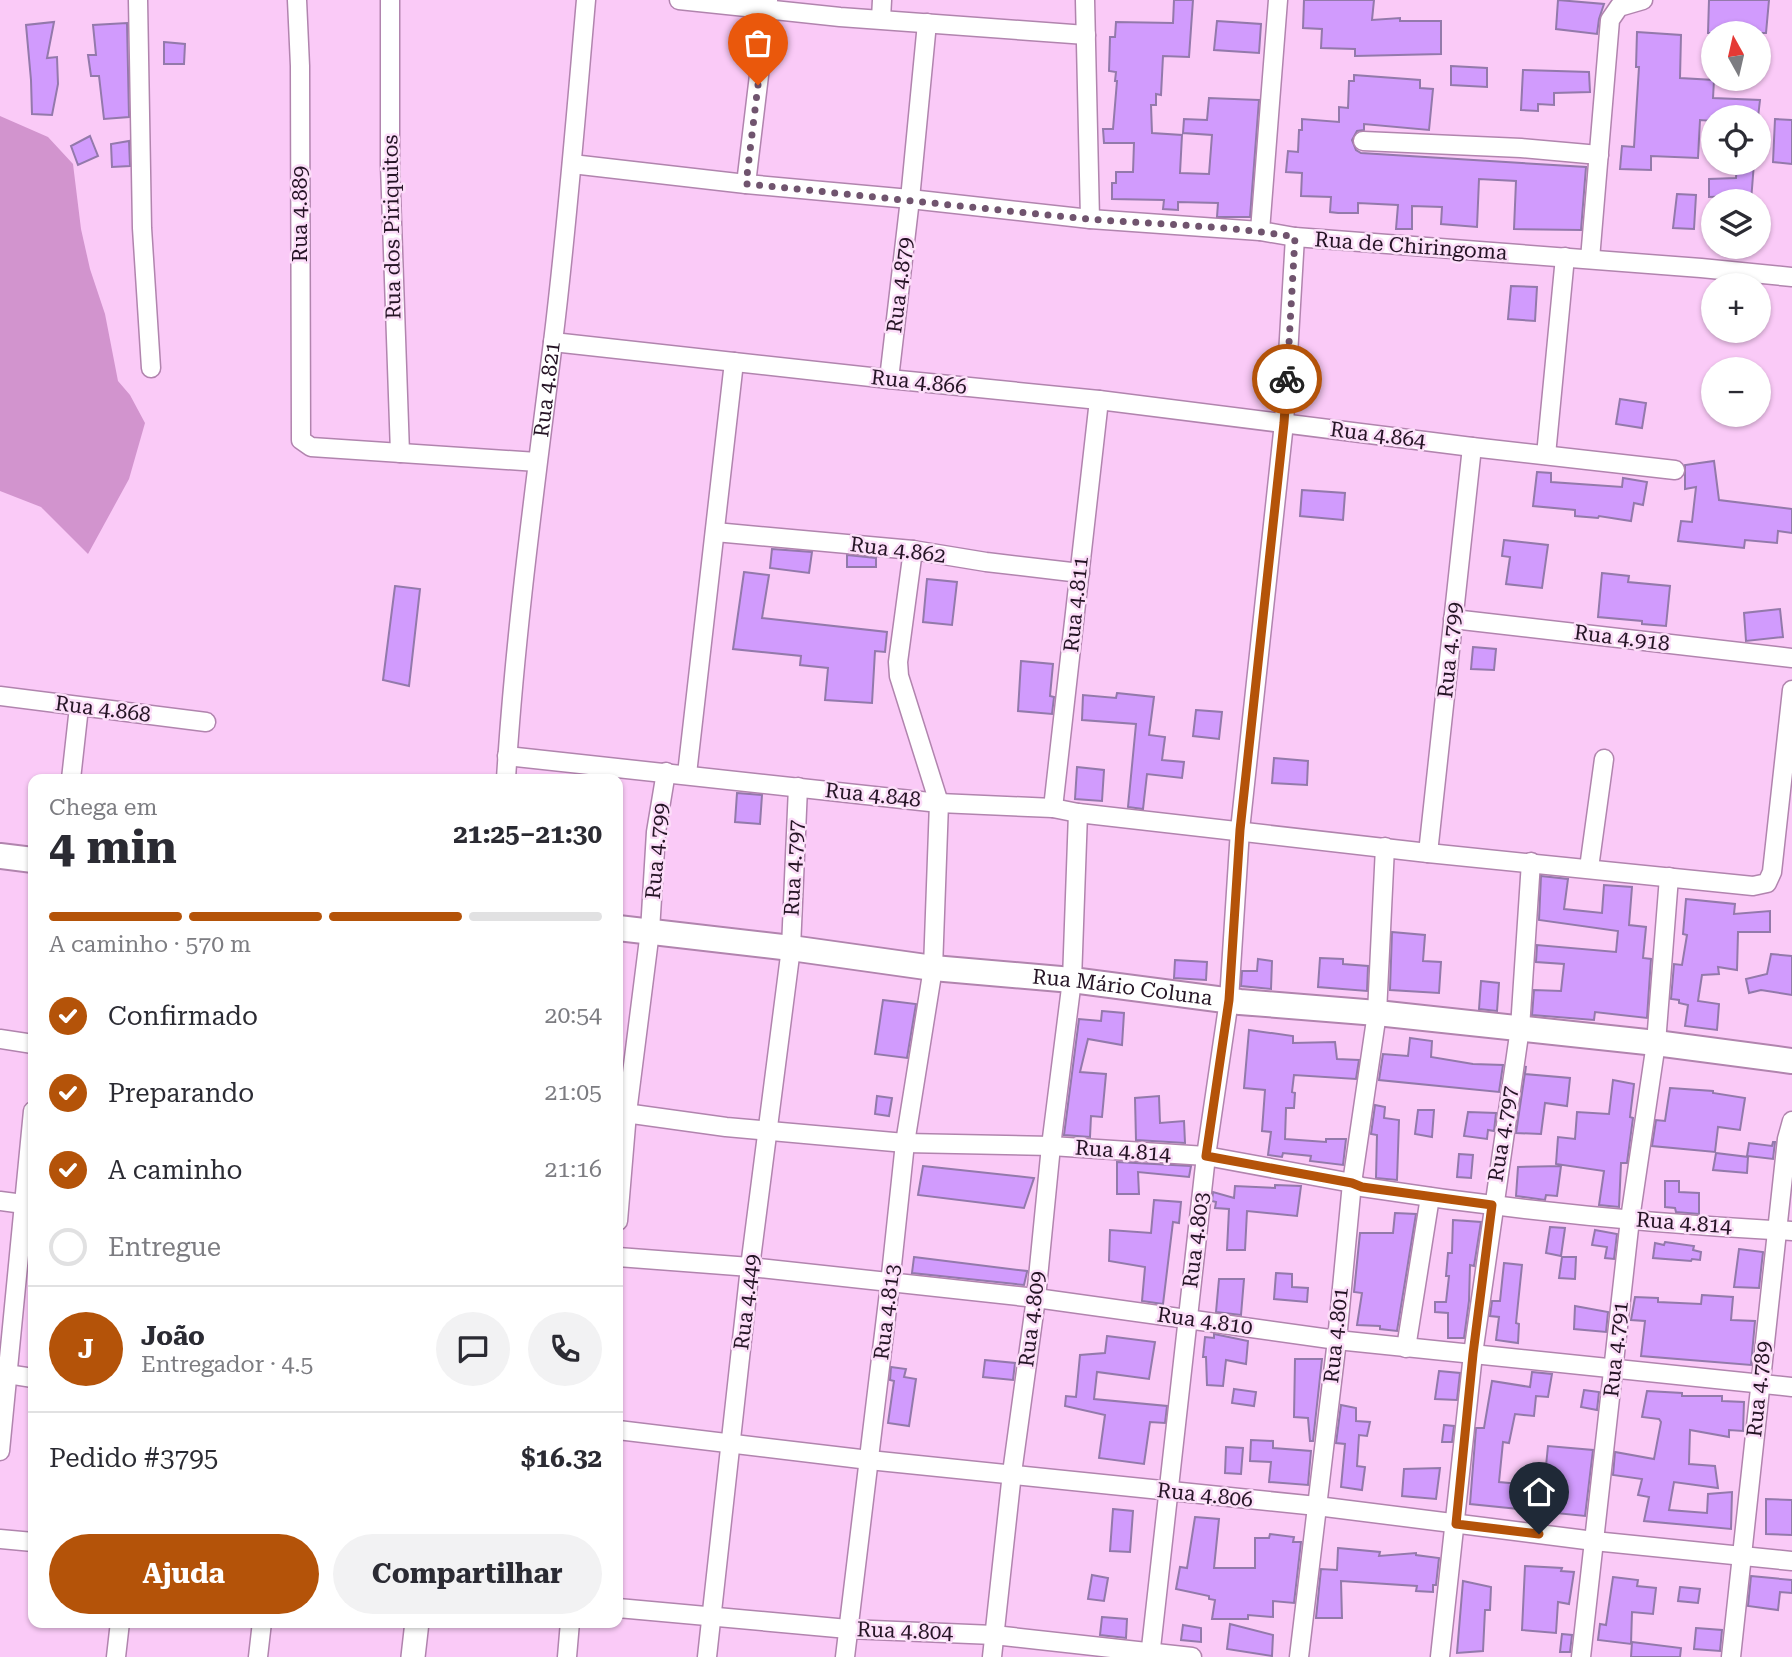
<!DOCTYPE html>
<html lang="pt">
<meta charset="utf-8">
<style>
body{margin:0;font-family:"Roboto Serif",serif;background:#f2f2f3;color:#2b2b33;height:100vh;display:flex;flex-direction:column;font-size:26px;white-space:nowrap}
*{box-sizing:border-box;margin:0}
p{font-size:23px;color:#7c7c81}
.icon{flex:none;width:38px;height:38px;fill:none;stroke:currentColor;stroke-width:2;stroke-linecap:round;stroke-linejoin:round}
.map{position:relative;flex:1;overflow:hidden}
.panel{position:absolute;left:28px;top:774px;width:595px;height:854px;display:flex;flex-direction:column;background:#fff;border-radius:14px;box-shadow:0 2px 5px #0004}
.panel>*{flex:none}
.needle{width:46px;rotate:352deg}
.buttons{position:absolute;left:1701px;top:21px;display:grid;gap:14px}
.buttons a{display:grid;place-items:center;width:70px;height:70px;border-radius:50%;background:#fff;box-shadow:0 2px 5px #0004;font-size:35px}
.pin{position:absolute;display:grid;place-items:center;width:60px;height:60px;color:#fff;margin:-72px -30px;border-radius:50% 50% 50% 0;rotate:-45deg;box-shadow:0 0 7px #0007}
.pin .icon{rotate:45deg}
.courier{position:absolute;display:grid;place-items:center;width:70px;height:70px;margin:-35px;border:5px solid #b45309;border-radius:50%;background:#fff;color:#222;box-shadow:0 2px 9px #0007}
.headline em{font-style:normal;font-weight:700}
.headline div{display:flex;flex-direction:column-reverse}
.headline{display:flex;align-items:center;justify-content:space-between;height:119px;padding:0 21px}
h1{font-size:46px;font-weight:700;line-height:52px}
.bar{display:grid;grid-template-columns:repeat(4,1fr);gap:10px 7px;align-content:center;height:84px;padding:0 21px}
.bar i{height:9px;border-radius:5px;background:#e1e1e2}
.bar .selected{background:#b45309}
.bar p{grid-column:span 4}
.line{display:flex;align-items:center;gap:18px;padding:0 21px;border-top:2px solid #e1e1e2}
.line div{flex:1}
.round{display:grid;place-items:center;flex:none;width:74px;height:74px;border-radius:37px;background:#f2f2f3}
ol{padding:0 21px;list-style:none}
li{display:flex;align-items:center;gap:21px;height:77px}
li p{margin-inline-start:auto}
li .icon{padding:7px;border-radius:50%;background:#b45309;color:#fff;stroke-width:4}
li:last-child{color:#7c7c81}
li i{width:38px;height:38px;border:4px solid #e1e1e2;border-radius:50%}
.cta{display:flex;gap:14px;margin-top:auto;padding:14px 21px}
.cta a{flex:1;height:80px;border-radius:42px;background:#b45309;color:#fff;font-size:28px;font-weight:700;line-height:80px;text-align:center}
.cta a+a{background:#f2f2f3;color:#2b2b33}
.map>svg:first-child{display:block}
</style>
<div class="map">
<svg width="1792" height="1657" viewBox="0 0 1792 1657">
<rect width="100%" height="100%" fill="#facaf7"/>
<path fill="#d294ce" d="M0,116l48,21 25,27 8,65 9,40 15,45 13,67 12,14 15,28 -16,56 -41,75 -47,-47 -41,-16z"/>
<path fill="#d19bfd" stroke="#9379ab" stroke-width="2" d="M1174,0h19l-4,57 -26,-1 -2,39 -5,-1v11h-5l1,28 30,2 -2,38 29,1 3,-39 -29,-2 1,-14 23,1 2,-22 50,2 -9,117h-33l1,-14 -40,-1v8l-15,-1 1,-9 -52,-1v-16h4v-11h17l1,-29h-30l-1,-14h10l4,-48h-2l1,-9 -7,-1 1,-34h5l1,-15 57,1z
M1304,0h70l-2,20 28,-2v3h41v33l-86,2v-7l-34,-1 1,-19 -19,-1z
M1558,0l46,4 -5,15 -2,15 -41,-5z
M1709,0h60l-3,33h-58z
M1217,21l44,3 -2,29 -45,-3z
M54,22l-7,36 10,-1 1,27 -6,31 -20,-1 -1,-34 -5,-55z
M127,23l2,94 -25,2 -5,-43h-8l-3,-21h8l-3,-30z
M1637,32l44,3 -1,43 34,2 -1,18 47,2 -2,17h-45v4l-13,-1 -2,38 -47,-2v14l-31,-1 2,-23 12,1 5,-80h-3z
M164,42l21,2 -1,20h-20z
M1451,66l36,2v19l-36,-2z
M1523,70l66,2 1,20 -36,1v12l-16,-1v7l-17,-1z
M1354,75l66,5v8l13,1 -4,41 -65,-6v6l-7,1 -5,9 4,10 5,3 225,14 -5,63 -67,-1 2,-48 -37,-2 -2,48 -36,-3 1,-17 -30,-1v23h-16l2,-24 -40,-2v10h-20l-8,-1 1,-15 -30,-1 1,-23 -16,-1 2,-21 10,1 1,-22h3v-11l37,3v-15l9,1 1,-27h5z
M1775,119l17,1v44l-19,-2z
M90,136l8,20 -20,9 -7,-19z
M129,141l1,25 -18,1 -1,-23z
M1737,163h17l-3,38h-16v-5l-26,1v-18l27,-1z
M1677,194l19,1 -2,34 -21,-1z
M1511,286l26,1 -2,34 -27,-2z
M1620,399l26,4 -4,25 -26,-4z
M1714,461l5,39 73,9v24l-14,-2 -1,12 -32,-3 -1,8 -66,-7 3,-20 11,1 4,-35 -11,2v-24z
M1537,472l14,1v9l71,5 1,-9 24,4 -4,23 -9,-2 -3,18 -32,-5 -1,2 -23,-2v-6l-42,-4z
M1302,490l43,3 -2,27 -43,-4z
M1504,540l44,5 -6,43 -36,-4 4,-27 -8,-1z
M772,549l40,3 -3,21 -39,-5z
M847,555l29,3v9h-29z
M744,572l25,3 -7,43 125,14 -2,20 -10,-1 -3,52 -47,-3 3,-32 -28,-3 1,-9 -68,-7z
M1602,573l27,3 -1,6 42,4 -4,40 -24,-2v-3l-44,-4z
M927,579l30,3 -5,43 -29,-3z
M395,586l25,3 -11,97 -26,-6z
M1780,609l3,28 -37,4 -2,-28z
M1473,647l23,2 -2,21 -23,-1z
M1021,661l32,3 -3,32 4,1 -2,17 -34,-3z
M1117,693l37,4 -5,38 16,2 -3,23 22,2 -2,16 -35,-4 -4,35 -15,-2 8,-83 -54,-4 1,-25 33,3z
M1196,710l26,2 -3,27 -26,-3z
M1274,758l34,3 -1,24 -35,-2z
M1077,767l27,3 -2,31 -27,-2z
M737,793l25,2 -2,29 -25,-2z
M1541,876l27,3 -4,30 38,4 2,-28 28,2 -3,38 17,2 -3,31 8,1 -4,59 -52,-6 -1,8 -62,-5 2,-25 27,1 3,-27 -28,-2 1,-17 79,7 2,-21 -79,-11z
M1686,899l49,5 -1,10 36,-3v21h-32l-1,38 -19,-3 1,7 -17,1 -4,26 21,3 -2,26 -32,-4 3,-21 -9,-2v-3l-8,-1 3,-35 8,1 5,-30 -4,-1z
M1392,932l33,3 -2,26 18,1 -2,31 -49,-3z
M1771,954l21,2v39l-31,-5 -12,3 -3,-14 21,-5z
M1320,958l23,1v5l25,2 -1,25 -49,-4z
M1258,959l14,2 -1,28 -30,-3 1,-15h15z
M1175,960l32,2 -1,18 -32,-2z
M1481,981l18,2 -2,28 -18,-2z
M883,1000l33,4 -9,54 -32,-4z
M1102,1011l22,2 -2,32 -34,-6 -8,33 26,2 -4,43 -11,-1 -1,21 -26,-2 15,-116 22,2z
M1249,1030l44,6v7l42,-1 2,17 22,1 -3,19 -62,-4 -2,17 3,1 -1,15h-8l-1,31 41,3v-3h20l-3,26 -33,-4 1,-5 -28,-3 -1,4 -14,-2 3,-23 -9,-1 3,-41 -21,-2z
M1410,1038l22,3 -1,16 42,7 30,1 -4,27 -120,-12 4,-26 25,2z
M1526,1066l-1,8 45,4 -3,28 -22,-3 -4,31 -25,-1z
M1613,1080l21,4 -4,33 3,1 -6,45h-6l-2,44 -20,-2 5,-34 -48,-7 2,-27 17,2 2,-27 32,2z
M1670,1088l43,3v2l32,5 -5,32 -22,-3 -3,25 -63,-6 4,-26 9,1z
M877,1096l15,2 -3,18 -14,-2z
M1159,1096l1,27 24,-2 1,22 -49,-3 -1,-42z
M1375,1105l10,2 -1,11 15,2 -2,60 -21,-2 1,-43 -6,-1z
M1418,1110h16l-2,27 -17,-3z
M1468,1112l28,1 -2,18 -6,-1 -1,9 -23,-3z
M1773,1142h2l-2,17 -26,-3 2,-13 23,3z
M1716,1153l32,4 -1,16 -34,-3z
M1459,1154l14,1 -2,23 -14,-1z
M1117,1162l74,4 -2,11 -51,-5 1,22h-22z
M923,1166l111,12 -10,30 -106,-13z
M1561,1166l-4,30 -11,-1 -1,5 -29,-4 2,-29z
M1665,1181h14v11l20,1v21l-23,-2 -1,-4 -10,-1z
M1275,1185l26,1 -4,30 -50,-5 -2,39h-18l2,-41 -14,-1 1,-6 -4,-1 1,-9 21,6 1,-12 40,2z
M1154,1200l27,2 -2,21 -6,-1 -10,82 -21,-3 3,-34 -36,-6 1,-31 41,3z
M1395,1213l21,1 -19,117 -17,-2v-3l-23,-1 5,-32 -8,-1 6,-59h33z
M1453,1220l28,2 -7,44 -4,-1 -1,36 -5,37h-16v-25l-13,-1v-10h11l3,-26h-3l2,-23h4z
M1550,1227l15,1 -4,28 -15,-3z
M1595,1230l22,4 -3,25 -9,-1 2,-11 -15,-2z
M1665,1242l29,4 -1,4 8,2 -1,8 -8,-1 -1,2 -38,-3 2,-15 9,2z
M1739,1249l24,3 -4,36 -25,-1z
M914,1257l113,14v1l-3,13 -112,-12z
M1562,1257h14l-1,22 -16,-1z
M1504,1263l18,2 -6,58 3,1 -1,19 -22,-3 3,-23 -9,-1 2,-15h8z
M1276,1273l16,1v13l16,1 -1,14 -33,-3z
M1219,1279h25l-3,36 -25,-3z
M1702,1295l31,2 -2,23 24,1 -4,44 -110,-9 4,-35 -14,-1 4,-23 23,1v4l43,2z
M1575,1306l33,6 -2,20 -32,-3z
M1214,1334l34,7 -2,23 -20,-4 -3,26 -16,-1 -1,-28h-3l2,-20 9,1z
M1107,1336l48,6 -6,37 -52,-7 -3,27 73,7 -2,17 -15,-1 -6,42 -45,-6 6,-43 -40,-9 1,-10 10,1 4,-42 25,-2z
M1295,1359h27l-9,82h-3l-2,-23 -14,-1z
M985,1360l30,3 -2,17 -30,-3z
M891,1367l15,2 -2,8 12,2 -7,47 -21,-3 6,-42 -4,-1z
M1439,1371l21,2 -3,27 -22,-1z
M1532,1372l20,2 -4,23 -12,-1 -2,20 -19,-2 -6,29 -6,-1 -4,40 45,4 4,-40 45,4 -8,66 -115,-12 6,-76h8l8,-47 38,6z
M1234,1389l22,3 -2,14 -22,-3z
M1584,1390l15,2 -2,18 -16,-3z
M1647,1391l35,2v3h40v5l22,1 -1,29 -14,-1v7l-39,-7 -1,34 26,2 3,22 -44,-6 -5,28 38,3 1,-19 24,-2 -1,37 -87,-8 5,-24 -11,-2 4,-16 -29,-4 2,-23 39,7 7,-37 -2,-3 -17,-2z
M1341,1405l15,3v13l14,1 -3,14 -8,-1 -2,31 8,1 -3,23 -21,-3 4,-43 -9,-1z
M1444,1425l10,1 -2,16h-10z
M1251,1440l22,1v7l38,3 -3,34 -39,-3 2,-20 -21,-1z
M1226,1447l17,1 -2,26 -16,-1z
M1440,1468l-4,31 -34,-3 2,-27z
M1766,1499l26,1v35l-26,-1z
M1113,1509l20,2 -3,41 -20,-1z
M1195,1517l24,2 -5,49h41v-30h14l1,-4 24,3 -1,5h8l-7,61 -21,-2v16l-25,-2v4h-36l3,-19 -6,-1v-3l-33,-7 4,-22 7,1z
M1338,1548l42,4 -1,4 37,-3v2l23,3 -3,27h-3v7l-17,-1 1,-5 -76,-5 1,37h-26l5,-49 16,1z
M1525,1566l37,2 -1,3 13,1 -5,32 -11,-2 -2,31 -34,-3z
M1092,1575l16,3 -4,23 -16,-2z
M1751,1576l41,4v13l-12,-1 -2,18 -30,-4z
M1613,1577l25,3 -1,6 19,2 -3,26 -21,-2 -1,32 -33,-4 2,-16 6,1z
M1463,1581l28,6 -1,23h-5l-2,41 -26,2z
M1680,1587l20,2 -2,14 -20,-2z
M1102,1617l25,2 -1,19 -26,-3z
M1230,1624l43,11 -1,21 -45,-7z
M1183,1625l18,3v14l-20,-2z
M1696,1628l26,2 -2,21 -26,-2z
M1562,1634l10,1 -2,17h-10z
M1632,1642l49,6 -1,9h-49z"/>
<g fill="none" stroke-linecap="round" stroke-linejoin="round">
<defs>
<g id="minor">
<path d="M138,0l4,228 9,140"/>
<path d="M297,0l3,66 1,374 10,7 226,15"/>
<path d="M390,0v165l10,288"/>
<path d="M679,0l161,17 246,18"/>
<path d="M1085,0l5,219"/>
<path d="M881,19l1,-19"/>
<path d="M1363,141l158,7 78,7"/>
<path d="M572,164l174,20 164,15 180,20 170,12 35,6 406,31 91,9"/>
<path d="M746,184l22,-184"/>
<path d="M1260,231l18,-231"/>
<path d="M1590,259l20,-239 9,-13 24,-7"/>
<path d="M553,342l336,37 210,21 373,47 203,23"/>
<path d="M889,379l21,-180 17,-176"/>
<path d="M1546,455l19,-198"/>
<path d="M715,532l198,18 73,12 94,11"/>
<path d="M1453,619l339,39"/>
<path d="M0,696l206,26"/>
<path d="M507,756l432,47 114,5 25,5 350,40 325,33 14,-3 5,-11 20,-182"/>
<path d="M687,774l47,-412"/>
<path d="M71,779l8,-72"/>
<path id="s1" d="M506,779c9,-146 29,-292 47,-437 14,-113 23,-228 33,-342"/>
<path d="M1053,808l46,-408"/>
<path d="M1428,853l44,-406"/>
<path d="M1589,868l15,-109"/>
<path d="M0,1039l33,5"/>
<path d="M618,1112l108,15 179,16 146,3 155,10 146,27 10,4c142,22 286,37 430,44"/>
<path d="M0,1201l31,4"/>
<path d="M618,1221l9,-108 23,-182 6,-99 10,-60"/>
<path d="M618,1257l132,10 286,31 301,42 455,47"/>
<path d="M1406,1348l24,-151"/>
<path d="M0,1373l33,5"/>
<path d="M618,1430l251,30 448,46 277,35 198,20"/>
<path d="M0,1451l33,-340"/>
<path d="M0,1539l33,3"/>
<path d="M618,1608l230,21 146,6 198,22"/>
<path d="M116,1657l4,-35"/>
<path d="M258,1657l4,-35"/>
<path d="M567,1657l3,-35"/>
<path d="M707,1657l43,-390 41,-319 7,-161"/>
<path d="M845,1657l45,-373 15,-141 28,-175 6,-165 -40,-127 -1,-14 15,-112"/>
<path d="M992,1657l20,-184 24,-175 15,-152 21,-166 6,-167"/>
<path d="M1150,1657l56,-501 23,-156 11,-170 44,-407 11,-186"/>
<path d="M1299,1657l38,-317 15,-157 25,-170 8,-166"/>
<path d="M1440,1657l33,-303 47,-326 11,-166"/>
<path d="M1581,1657l49,-438 26,-176 13,-166"/>
<path d="M1731,1657l56,-518 5,-18"/>
</g>
<path id="tertiary" d="M413,1657l4,-35"/>
<g id="secondary">
<path d="M0,856l33,4"/>
<path id="s2" d="M618,928l173,20 142,20 139,12 168,22 137,11 279,30 136,18"/>
</g>
</defs>
<use href="#minor" stroke="#b184ae" stroke-width="21"/>
<use href="#tertiary" stroke="#b184ae" stroke-width="26"/>
<use href="#secondary" stroke="#b184ae" stroke-width="28"/>
<use href="#minor" stroke="#fff" stroke-width="18"/>
<use href="#tertiary" stroke="#fff" stroke-width="23"/>
<use href="#secondary" stroke="#fff" stroke-width="24"/>
</g>
<g fill="none" stroke-linecap="round" stroke-linejoin="round">
<path stroke="#70546e" stroke-width="7" stroke-dasharray="0 12.6" d="M758,85l-12,99c114,11 229,24 343,35 69,6 138,6 206,18l-8,142"/>
<path stroke="#b45309" stroke-width="9" d="M1287,379l-3,44 -44,407 -11,170 -23,156 146,27 10,4 130,18 -19,149 -17,170 83,10"/>
</g>
<g text-anchor="middle" stroke-width="5" stroke-linejoin="round" paint-order="stroke">
<g font-size="21" fill="#251425" stroke="#fcdef9">
<text transform="translate(300 214) rotate(-90)" y="7">Rua 4.889</text>
<text transform="translate(392 227) rotate(-91)" y="7">Rua dos Piriquitos</text>
<text transform="translate(1411 246) rotate(4)" y="7">Rua de Chiringoma</text>
<text transform="translate(900 285) rotate(-83)" y="7">Rua 4.879</text>
<text transform="translate(919 382) rotate(6)" y="7">Rua 4.866</text>
<text dy="7" stroke="none"><textPath href="#s1" startOffset="392">Rua 4.821</textPath></text>
<text transform="translate(1378 435) rotate(7)" y="7">Rua 4.864</text>
<text transform="translate(898 550) rotate(7)" y="7">Rua 4.862</text>
<text transform="translate(1076 604) rotate(-84)" y="7">Rua 4.811</text>
<text transform="translate(1622 638) rotate(7)" y="7">Rua 4.918</text>
<text transform="translate(1450 650) rotate(-84)" y="7">Rua 4.799</text>
<text transform="translate(103 709) rotate(7)" y="7">Rua 4.868</text>
<text transform="translate(873 795) rotate(6)" y="7">Rua 4.848</text>
<text transform="translate(657 851) rotate(-85)" y="7">Rua 4.799</text>
<text transform="translate(794 868) rotate(-87)" y="7">Rua 4.797</text>
<text dy="7" stroke="none"><textPath href="#s2" startOffset="508">Rua Mário Coluna</textPath></text>
<text transform="translate(1503 1134) rotate(-81)" y="7">Rua 4.797</text>
<text transform="translate(1123 1151) rotate(4)" y="7">Rua 4.814</text>
<text transform="translate(1684 1223) rotate(4)" y="7">Rua 4.814</text>
<text transform="translate(1196 1240) rotate(-83)" y="7">Rua 4.803</text>
<text transform="translate(747 1302) rotate(-83)" y="7">Rua 4.449</text>
<text transform="translate(887 1312) rotate(-83)" y="7">Rua 4.813</text>
<text transform="translate(1032 1319) rotate(-83)" y="7">Rua 4.809</text>
<text transform="translate(1205 1321) rotate(8)" y="7">Rua 4.810</text>
<text transform="translate(1336 1335) rotate(-84)" y="7">Rua 4.801</text>
<text transform="translate(1616 1349) rotate(-84)" y="7">Rua 4.791</text>
<text transform="translate(1759 1389) rotate(-84)" y="7">Rua 4.789</text>
<text transform="translate(1205 1495) rotate(6)" y="7">Rua 4.806</text>
<text transform="translate(905 1631) rotate(2)" y="7">Rua 4.804</text>
</g>
</g>
</svg>
<div class="buttons">
<a><svg class="needle" viewBox="-14 -14 28 28"><path d="M0-13l5 13h-10z" fill="#e53935"/><path d="M0 13l5-13h-10z" fill="#7c7c81"/></svg></a>
<a><svg class="icon" aria-label="locate" viewBox="0 0 24 24"><circle cx="12" cy="12" r="6"/><path d="M12 2v4M12 18v4M2 12h4M18 12h4"/></svg></a>
<a><svg class="icon" aria-label="layers" viewBox="0 0 24 24"><path d="M12 4l9 5-9 5-9-5zM3 14l9 5 9-5"/></svg></a>
<a>+</a>
<a>−</a>
</div>
<div class="pin" style="left:758px;top:85px;background:#ea580c"><svg class="icon" aria-label="bag" viewBox="0 0 24 24"><path d="M5 8h14l-1 12H6zM9 8a3 3 0 0 1 6 0"/></svg></div>
<div class="pin" style="left:1539px;top:1534px;background:#1f2937"><svg class="icon" aria-label="home" viewBox="0 0 24 24"><path d="M3 11l9-7 9 7M6 9v11h12V9"/></svg></div>
<div class="courier" style="left:1287px;top:379px"><svg class="icon" aria-label="bike" viewBox="0 0 24 24"><circle cx="6" cy="16" r="4"/><circle cx="18" cy="16" r="4"/><path d="M6 16l4-8h5l3 8M10 8l3 8H6M13 5h3"/></svg></div>
<section class="panel">
<div class="headline"><div><h1>4 min</h1><p>Chega em</p></div><em>21:25–21:30</em></div>
<div class="bar"><i class="selected"></i><i class="selected"></i><i class="selected"></i><i></i><p>A caminho · 570 m</p></div>
<ol>
<li><svg class="icon" aria-label="check" viewBox="0 0 24 24"><path d="M5 12l5 5 9-10"/></svg>Confirmado<p>20:54</p></li>
<li><svg class="icon" aria-label="check" viewBox="0 0 24 24"><path d="M5 12l5 5 9-10"/></svg>Preparando<p>21:05</p></li>
<li><svg class="icon" aria-label="check" viewBox="0 0 24 24"><path d="M5 12l5 5 9-10"/></svg>A caminho<p>21:16</p></li>
<li><i></i>Entregue</li>
</ol>
<div class="line" style="height:126px"><b class="round" style="background:#b45309;color:#fff">J</b><div><b>João</b><p>Entregador · 4.5</p></div><a class="round"><svg class="icon" aria-label="chat" viewBox="0 0 24 24"><path d="M4 5h16v11H9l-5 4z"/></svg></a><a class="round"><svg class="icon" aria-label="phone" viewBox="0 0 24 24"><path d="M5 4h4l2 5-3 2q2 4 5 5l2-3 5 2v4C11 20 4 13 5 4z"/></svg></a></div>
<div class="line" style="height:91px"><div>Pedido #3795</div><b>$16.32</b></div>
<div class="cta"><a>Ajuda</a><a>Compartilhar</a></div>
</section>
</div>
